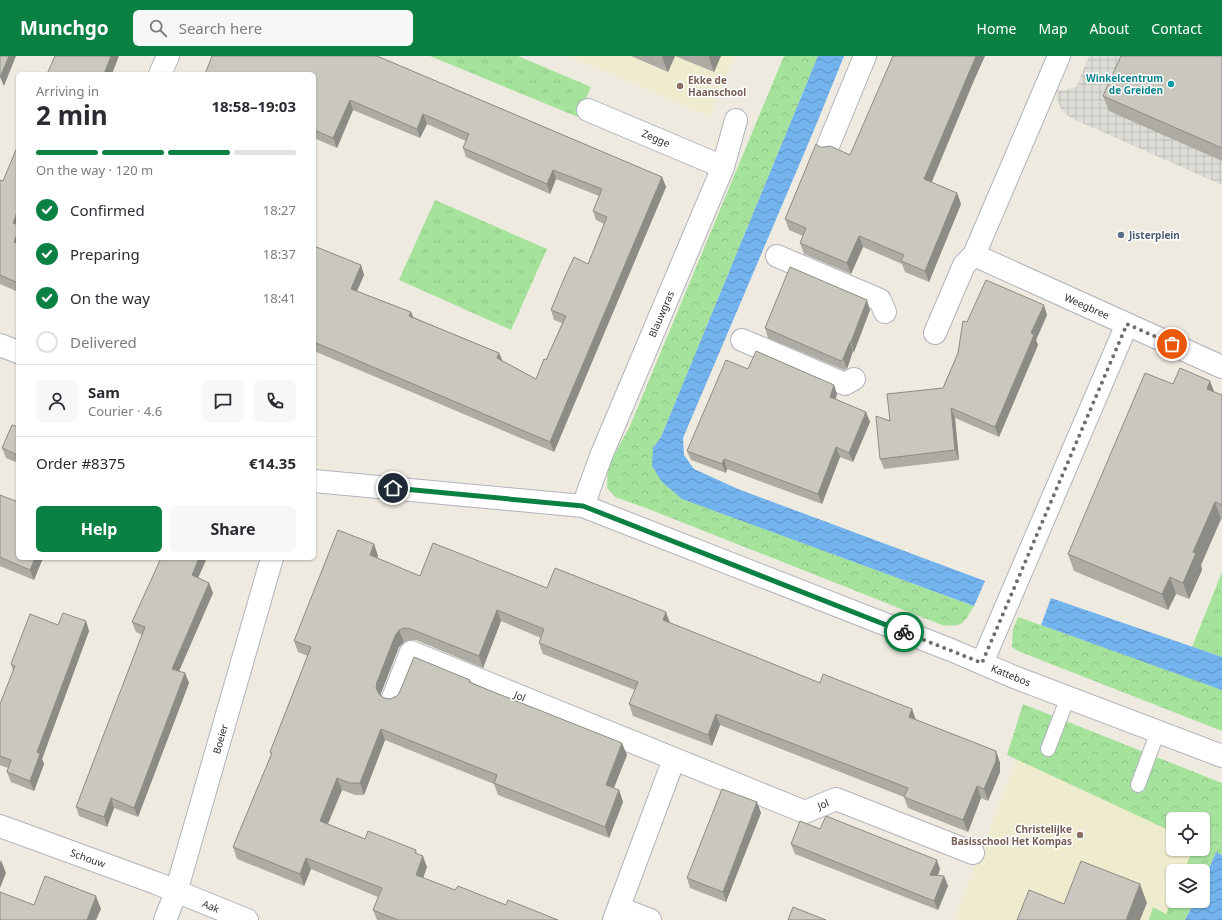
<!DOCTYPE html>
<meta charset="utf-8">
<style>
body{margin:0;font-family:"Noto Sans",sans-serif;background:#f7f7f7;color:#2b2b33;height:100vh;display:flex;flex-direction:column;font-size:15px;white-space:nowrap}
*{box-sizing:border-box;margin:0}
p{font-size:13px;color:#7c7c81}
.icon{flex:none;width:22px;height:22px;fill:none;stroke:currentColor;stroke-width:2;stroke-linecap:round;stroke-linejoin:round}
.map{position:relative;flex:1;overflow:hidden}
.drawer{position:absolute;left:16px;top:16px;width:300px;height:488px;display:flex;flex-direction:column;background:#fff;border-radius:6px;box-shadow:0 1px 3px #0004}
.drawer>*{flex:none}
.tools{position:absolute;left:1166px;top:756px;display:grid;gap:8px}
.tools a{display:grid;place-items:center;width:44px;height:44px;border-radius:6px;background:#fff;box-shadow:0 1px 3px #0004;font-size:20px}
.pin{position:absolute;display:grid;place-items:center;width:34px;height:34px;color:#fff;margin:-17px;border:2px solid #fff;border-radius:50%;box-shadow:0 1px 4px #0007}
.courier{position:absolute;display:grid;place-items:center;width:40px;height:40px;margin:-20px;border:3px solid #0b8043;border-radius:50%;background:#fff;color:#222;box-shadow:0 1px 5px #0007}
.headline em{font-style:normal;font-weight:700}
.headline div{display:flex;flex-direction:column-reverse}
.headline{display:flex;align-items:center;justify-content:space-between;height:68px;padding:0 20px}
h1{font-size:26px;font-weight:700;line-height:30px}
.bar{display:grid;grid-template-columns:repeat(4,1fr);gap:6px 4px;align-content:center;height:48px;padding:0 20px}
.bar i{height:5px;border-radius:3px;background:#e1e1e2}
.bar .active{background:#0b8043}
.bar p{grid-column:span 4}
.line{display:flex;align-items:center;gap:10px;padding:0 20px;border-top:1px solid #e1e1e2}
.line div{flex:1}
.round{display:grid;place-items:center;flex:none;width:42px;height:42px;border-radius:6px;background:#f7f7f7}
ol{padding:0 20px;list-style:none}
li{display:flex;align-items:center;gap:12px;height:44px}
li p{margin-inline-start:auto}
li .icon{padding:4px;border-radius:50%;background:#0b8043;color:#fff;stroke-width:4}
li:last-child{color:#7c7c81}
li i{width:22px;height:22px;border:2px solid #e1e1e2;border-radius:50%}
.cta{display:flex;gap:8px;margin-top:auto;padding:8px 20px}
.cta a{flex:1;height:46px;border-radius:6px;background:#0b8043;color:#fff;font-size:16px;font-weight:700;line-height:46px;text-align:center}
.cta a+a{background:#f7f7f7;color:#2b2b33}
header{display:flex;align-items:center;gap:24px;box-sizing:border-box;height:56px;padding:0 20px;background:#0b8043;color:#fff}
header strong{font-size:19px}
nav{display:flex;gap:22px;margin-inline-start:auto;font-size:14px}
.search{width:280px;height:36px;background:#f7f7f7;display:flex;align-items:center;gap:10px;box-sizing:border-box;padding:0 14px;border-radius:6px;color:#7c7c81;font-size:15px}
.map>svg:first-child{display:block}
</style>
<header>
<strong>Munchgo</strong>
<div class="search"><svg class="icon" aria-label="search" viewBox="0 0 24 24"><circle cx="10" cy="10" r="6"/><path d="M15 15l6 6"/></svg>Search here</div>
<nav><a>Home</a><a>Map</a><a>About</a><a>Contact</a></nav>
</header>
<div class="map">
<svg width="1222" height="864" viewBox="0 0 1222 864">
<defs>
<pattern id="grass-tufts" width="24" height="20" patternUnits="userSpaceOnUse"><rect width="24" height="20" fill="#a5e39c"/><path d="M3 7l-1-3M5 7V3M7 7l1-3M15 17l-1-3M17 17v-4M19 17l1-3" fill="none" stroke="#8ec387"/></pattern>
<pattern id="forest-crowns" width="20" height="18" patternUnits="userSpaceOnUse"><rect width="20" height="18" fill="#a5e39c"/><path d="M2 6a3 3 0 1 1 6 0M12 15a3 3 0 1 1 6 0" fill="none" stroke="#8ec387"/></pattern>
<pattern id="plaza-grid" width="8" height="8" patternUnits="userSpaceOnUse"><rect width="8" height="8" fill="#dedcd6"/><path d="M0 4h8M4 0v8" fill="none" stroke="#bfbdb8"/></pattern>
<pattern id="water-waves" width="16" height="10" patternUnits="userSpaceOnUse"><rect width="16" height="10" fill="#73b3ee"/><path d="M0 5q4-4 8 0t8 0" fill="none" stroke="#5f92c1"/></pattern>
</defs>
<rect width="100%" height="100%" fill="#eeeadf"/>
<path fill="#efebcf" d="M568,0h166l-24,60z
M1017,703l156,61v29h29l-9,22h-20v30l-2,19h-217z"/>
<path fill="url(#grass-tufts)" d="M430,0h88l73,31 -13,30z
M435,144l112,49 -36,81 -112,-50z
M1222,516v85l-30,-10z
M1222,775v24l-6,-3 -13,31v-12h-19l9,-22h10v-3l13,6z
M1173,841v4h22l-10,19h-36l4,-13 13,7z"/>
<path fill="url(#forest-crowns)" d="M784,0h34l-157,381 -8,11 30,51 291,107c-11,18 -10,21 -32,19l-296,-117 -31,-11 -8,-9 1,-22 22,-40z
M1018,561l204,72v42l-204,-80 -6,-4 1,-18z
M1023,648l199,79v48l-6,21 -13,-6v-27h-30v13l-166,-77z"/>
<path fill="url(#plaza-grid)" d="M1089,0h44l89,104v25l-151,-67 -9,-7 -6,-14 2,-7 4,1 14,-4z"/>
<path fill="url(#water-waves)" d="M818,0h26l-30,74 -131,308 1,17 10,14 44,20 247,92 -11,25 -292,-107 -20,-17 -10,-16 1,-18 8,-11z
M1051,542l171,59v33l-181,-65z
M1216,796l6,3v65h-37l10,-19h8v-18z"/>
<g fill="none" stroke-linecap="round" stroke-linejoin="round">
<defs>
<path id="service" d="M1048,693l20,-52
M1138,729l20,-54"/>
<path id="minor" d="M1059,0l-85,199 248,112
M160,18l8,-18
M588,54l135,57
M828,90l37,-90
M777,200l103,44 5,12
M935,277l29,-68 10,-10
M742,284l103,44 9,-5
M0,289l18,7
M314,425l269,25 368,144 63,27 208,79
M583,450l18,-50 122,-289 13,-47
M982,607l145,-339
M393,642l18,-46 394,160 31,-13 137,54
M0,770l156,57 91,37
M619,852l31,12
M165,864l11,-28 96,-334
M614,864l60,-161"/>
</defs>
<use href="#service" stroke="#b2b2bf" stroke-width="16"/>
<use href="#minor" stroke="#b2b2bf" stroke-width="24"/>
<use href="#service" stroke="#fff" stroke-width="14"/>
<use href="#minor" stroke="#fff" stroke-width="22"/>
</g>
<path fill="#adaba3" d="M212,0h165l285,121 4,10 -112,265 -240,-101v-105l47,19 3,10 -7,16 54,21 2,5 86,36 3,8 34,18 8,-20 2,1 16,-37 -8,-3 -3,-10 12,-29 11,-24 14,7 16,-40 -8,-4 -3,-9 6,-15 -43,-17 -6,15 -84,-37 -3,-9 3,-7 -39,-17 -7,14 -67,-28 -16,38 -23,-10v-64h-109z
M631,0h44l-7,16z
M675,0h46l-7,16z
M1222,0v105l-113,-50 -6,-15z
M972,29l-40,97 25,11 4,11 -32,78 -24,-10 -3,-8 -39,-17 -12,27 -47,-20 -4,-11 3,-7 -14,-6 -4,-11 35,-72 30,8z
M18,89v147l-18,-8v-104l3,1z
M870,254l-16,42 -1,-1 -6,18 -3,1 -76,-32 -3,-10z
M1047,259l-11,25 2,5 -39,92 -44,-19 4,42 -75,9 -4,-10 10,-38 53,-33 15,-35 9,-31z
M748,313l86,16 3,9 -1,5 30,13 4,10 -17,40 -13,-5 -18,47 -95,-35 -1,4 -35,-13 -4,-9z
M1210,325l4,11 8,3v124h-1l-20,46 1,5 -13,29 -13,-5 -8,16 -94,-39 -6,-17 105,-170z
M18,371v36l-12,-5 -4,-10z
M0,439l18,63h25l-9,22 -34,-14z
M374,488l4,12 -1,2 43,18 127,12 123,35 150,60 92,26 4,11 80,31 4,12v9l-12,29 -7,-3 -13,34 -60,-24 -4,-11 -184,-72 -8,21 -79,-30 -4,-12 6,-14 -92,-36 -4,-11 2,-5 -40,-17 -18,47 -67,-28h-6l-6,2 -5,5 -18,46v3l3,2 6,1 80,-19 1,2 156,73 -13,33 5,2 4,12 -14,36 -111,-43 -4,-11 -109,-44 -21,55h-9l-13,-5 -14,34 37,15 51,11 1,4 10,13 -4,11 32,12 103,30h-181l-4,-10 5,-13 -67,-28 -7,17 -67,-27 -4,-12 38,-92 -1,-3 38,-96 -10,-4 -4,-11z
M198,522l11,5 4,10 -34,78 6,2 4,10 -51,134 -24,-9 -7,19 -28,-11 -3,-9 66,-172 -6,-3 -4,-10z
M86,565l3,10 -47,128 2,5 -10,27 -23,-9 -4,-10 1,-4 -8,-3v-61l13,-33 -2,-7 47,-39z
M757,746l4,11 -35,89 -36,-14 -3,-10z
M820,773l120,40 -2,7h6l4,10 -10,24 -143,-56 -4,-10z"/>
<path fill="#8d8b85" d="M9,0h7l-12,30 -4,-9z
M111,0h8l-7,18h-8z
M663,0h12l-7,16 -6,-15z
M709,0h12l-7,16 -5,-14z
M976,0h9l-13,29 -44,105 -4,-11z
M350,44l3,10 -16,38 -4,-10z
M423,58l4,10 -7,14 -3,-9z
M553,114l3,9 -6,15 -3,-10z
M662,121l4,10 -112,265 -4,-10z
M957,137l4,11 -32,78 -4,-11z
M18,154v19l-5,-6z
M18,176v18l-4,-8z
M859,180l4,11 -12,27 -4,-11z
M361,209l3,10 -10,23 -3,-9z
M18,221v11l-2,-6z
M867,244l3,10 -16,42 -3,-10z
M1044,249l3,10 -11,25 2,5 -39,92 -4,-10 36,-94z
M411,256l4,10 -6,-6z
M850,286l3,9 -6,18 -4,-10z
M499,297l4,9 -6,-4z
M1210,325l6,16 -9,-8z
M834,329l3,9 -4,12 -3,-9z
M951,352l4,10 4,42 -4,-10z
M866,356l4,10 -17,40 -4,-9z
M836,391l4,10 -18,47 -4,-10z
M724,403l3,10 -1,4 -4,-9z
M1215,446l6,17 -20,46 1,5 -13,29 -6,-16 10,-31z
M374,488l4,12 -4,11 -4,-12z
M35,502h8l-9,22 -4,-10z
M199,502h8l-12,27 -3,-10z
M1170,521l6,17 -8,16 -6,-16z
M209,527l4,10 -37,85 -4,-9z
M497,554l4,11 -18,47 -4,-12z
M666,556l4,11 -7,-3z
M86,565l3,10 -47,128 2,5 -10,27 -4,-10 7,-29z
M399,574l5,12 -5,5 -18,46v6l-5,-11 1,-6 18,-46z
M185,617l4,10 -51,134 -4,-9z
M912,653l4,12 -7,-4z
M716,658l4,11 -8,21 -4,-11z
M381,673l4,11 -21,55 -4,-12z
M622,687l5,12 -17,42 -4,-12z
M996,695l4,12v9l-12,29 -4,-12z
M337,722l5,12 -18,43 -4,-12z
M977,730l4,12 -13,34 -5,-12z
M619,734l4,12 -14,36 -4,-11z
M111,742l3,10 -7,19 -3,-10z
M757,746l4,11 -35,89 -3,-10z
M423,800l4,11 -7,19 -4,-11z
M306,802l5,11 -7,17 -4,-12z
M1,804l5,13 -6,15v-25z
M937,804l3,9 -6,16 -4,-10z
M944,820l4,10 -10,24 -4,-9z
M1140,828l7,19 -7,17h-14z
M96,840l5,13 -5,11h-9z"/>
<path fill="#c9c7be" stroke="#8d8b85" d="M0,0h9l-9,21z
M55,0h56l-7,18h-57z
M212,0h165l285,121 -112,265 -236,-100v-96l47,19 -10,24 60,23 -2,4 90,37 -2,5 39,21 8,-20 2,1 20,-44 -15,-6 12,-29 11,-24 14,7 19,-47 -14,-6 9,-22 -49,-19 -6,14 -84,-36 6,-14 -46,-20 -6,15 -67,-29 -17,38 -19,-8v-56h-109z
M893,0h83l-52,123 33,14 -32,78 -24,-10 3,-6 -45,-19 -12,27 -47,-20 6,-15 -21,-9 31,-75 4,3h5l5,-1 20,9z
M1121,0h101v92l-119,-52z
M18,89v65l-5,13 5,2v7l-4,10 4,2v33l-2,5 -16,-7v-95l3,1z
M790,211l77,33 -16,42h-1l-7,17 -2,2 -76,-33z
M986,224l58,25 -13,28 3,2 -39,92 -44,-19 4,42 -75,9 -4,-43 14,5 -3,-27 56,-6 15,-35 5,-32 4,1z
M756,295l78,34 -4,12 36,15 -17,41 -13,-6 -18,47 -94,-35 -2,5 -35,-13 39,-91 22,9z
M1180,312l30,13 -3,8 15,6v110l-6,-3h-1l-22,50 3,1 -13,30 -13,-6 -8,17 -94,-40 77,-181 28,11z
M12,369l6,2v28l-16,-7z
M0,439l18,7v56h17l-5,12 -30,-13z
M338,474l36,14 -4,11 50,21 13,-33 114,45 8,-20 111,44 -3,8 88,35 69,28 3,-9 89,35 -3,8 87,34v10l-12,28 -7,-3 -14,34 -59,-23 4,-9 -192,-74 -8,21 -79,-31 9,-22 -99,-39 5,-14 -47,-19 -18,46 -68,-27 -6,-1 -6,2 -4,6 -18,46 -1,6 3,6 5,4 6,1 7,-3 3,-5 14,-34 56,23 -1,2 22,9 131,52 -16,42 13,5 -14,37 -111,-44 3,-8 -116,-46 -21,54h-10l-13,-5 -17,43 45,18 3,-8 48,19 -1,3 8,3 -7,19 39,15 3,-4 48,19 2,-5 50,20h-160l-25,-10 9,-22 -76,-30 -6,16 -67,-27 39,-94 -2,-1 41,-105 -17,-6z
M161,502h38l-7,17 17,8 -37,86 13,4 -51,135 -23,-10 -7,19 -28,-10 69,-180 -13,-5z
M63,557l23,8 -49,131 3,2 -10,27 -23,-9 4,-12 -11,-4v-52l15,-38 -4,-2 19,-50 28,11z
M722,733l35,13 -34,90 -36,-14z
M826,760l111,44 -7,15 14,1 -10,25 -143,-57 9,-23 20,8z
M1081,805l59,23 -14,36h-109l12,-30 35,14z
M45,820l51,20 -9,24h-87v-28l34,13z
M793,851l33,13h-38z"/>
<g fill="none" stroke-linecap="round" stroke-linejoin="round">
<path stroke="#706e6b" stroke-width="4" stroke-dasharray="0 7.2" d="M904,576l78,31 145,-339 45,20"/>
<path stroke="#0b8043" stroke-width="5" d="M393,432l190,18 321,126"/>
</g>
<circle fill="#0f9aa8" stroke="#fff" stroke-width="1.5" cx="1171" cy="28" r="4"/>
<g fill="#8d6e63" stroke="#fff" stroke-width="1.5">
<circle cx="680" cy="30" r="4"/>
<circle cx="1080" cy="779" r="4"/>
</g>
<circle fill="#5c6f8a" stroke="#fff" stroke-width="1.5" cx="1121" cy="179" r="4"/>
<g text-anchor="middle" stroke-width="3" stroke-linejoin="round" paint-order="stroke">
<g font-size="10" font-weight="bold" fill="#0d838f" stroke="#fff" text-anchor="end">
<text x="1163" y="26">Winkelcentrum<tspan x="1163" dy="12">de Greiden</tspan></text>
</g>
<g font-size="10" font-weight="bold" fill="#785e54" stroke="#fff" text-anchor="start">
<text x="688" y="28">Ekke de<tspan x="688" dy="12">Haanschool</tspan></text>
<text x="1072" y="777" text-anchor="end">Christelijke<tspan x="1072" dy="12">Basisschool Het Kompas</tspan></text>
</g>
<g font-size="10" fill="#2c2c2c" stroke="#fff">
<text transform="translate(656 82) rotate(23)" y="4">Zegge</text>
<text transform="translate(1087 250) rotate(24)" y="4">Weegbree</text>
<text transform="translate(661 258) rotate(-67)" y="4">Blauwgras</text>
<text transform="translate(1011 619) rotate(22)" y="4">Kattebos</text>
<text transform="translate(520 640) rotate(22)" y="4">Jol</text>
<text transform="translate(220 683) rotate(-74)" y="4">Boeier</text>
<text transform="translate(823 748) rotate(-22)" y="4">Jol</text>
<text transform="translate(88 802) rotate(20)" y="4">Schouw</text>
<text transform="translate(211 850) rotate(22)" y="4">Aak</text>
</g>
<g font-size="10" font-weight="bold" fill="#4e5e75" stroke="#fff" text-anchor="start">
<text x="1129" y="183">Jisterplein</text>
</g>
</g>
</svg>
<div class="tools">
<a><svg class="icon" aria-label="locate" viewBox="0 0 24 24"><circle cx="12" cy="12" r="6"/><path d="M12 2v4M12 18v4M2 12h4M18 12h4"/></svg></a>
<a><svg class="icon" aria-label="layers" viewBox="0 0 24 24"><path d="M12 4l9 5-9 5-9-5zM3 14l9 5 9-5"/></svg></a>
</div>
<div class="pin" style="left:1172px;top:288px;background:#ea580c"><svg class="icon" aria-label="bag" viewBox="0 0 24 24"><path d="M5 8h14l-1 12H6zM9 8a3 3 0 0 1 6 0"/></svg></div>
<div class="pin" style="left:393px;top:432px;background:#1f2937"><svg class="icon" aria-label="home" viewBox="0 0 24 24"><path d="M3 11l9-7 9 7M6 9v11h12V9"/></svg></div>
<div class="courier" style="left:904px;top:576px"><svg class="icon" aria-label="bike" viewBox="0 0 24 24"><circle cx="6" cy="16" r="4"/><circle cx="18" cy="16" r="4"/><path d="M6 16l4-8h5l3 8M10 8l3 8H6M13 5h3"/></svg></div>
<section class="drawer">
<div class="headline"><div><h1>2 min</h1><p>Arriving in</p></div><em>18:58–19:03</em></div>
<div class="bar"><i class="active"></i><i class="active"></i><i class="active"></i><i></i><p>On the way · 120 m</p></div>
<ol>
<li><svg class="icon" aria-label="check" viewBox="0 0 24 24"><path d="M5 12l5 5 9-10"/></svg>Confirmed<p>18:27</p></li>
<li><svg class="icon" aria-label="check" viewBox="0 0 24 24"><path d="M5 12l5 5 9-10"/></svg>Preparing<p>18:37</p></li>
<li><svg class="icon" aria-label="check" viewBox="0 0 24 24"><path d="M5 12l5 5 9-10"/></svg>On the way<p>18:41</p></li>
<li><i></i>Delivered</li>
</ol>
<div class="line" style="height:72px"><a class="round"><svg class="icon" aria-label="person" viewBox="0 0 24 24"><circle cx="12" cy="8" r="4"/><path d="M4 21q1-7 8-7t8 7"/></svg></a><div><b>Sam</b><p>Courier · 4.6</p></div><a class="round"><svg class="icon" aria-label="chat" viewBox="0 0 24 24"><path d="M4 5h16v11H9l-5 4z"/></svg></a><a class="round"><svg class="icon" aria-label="phone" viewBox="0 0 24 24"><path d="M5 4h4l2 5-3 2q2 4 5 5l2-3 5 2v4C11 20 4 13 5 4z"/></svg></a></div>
<div class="line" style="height:52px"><div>Order #8375</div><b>€14.35</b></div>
<div class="cta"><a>Help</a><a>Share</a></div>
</section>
</div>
